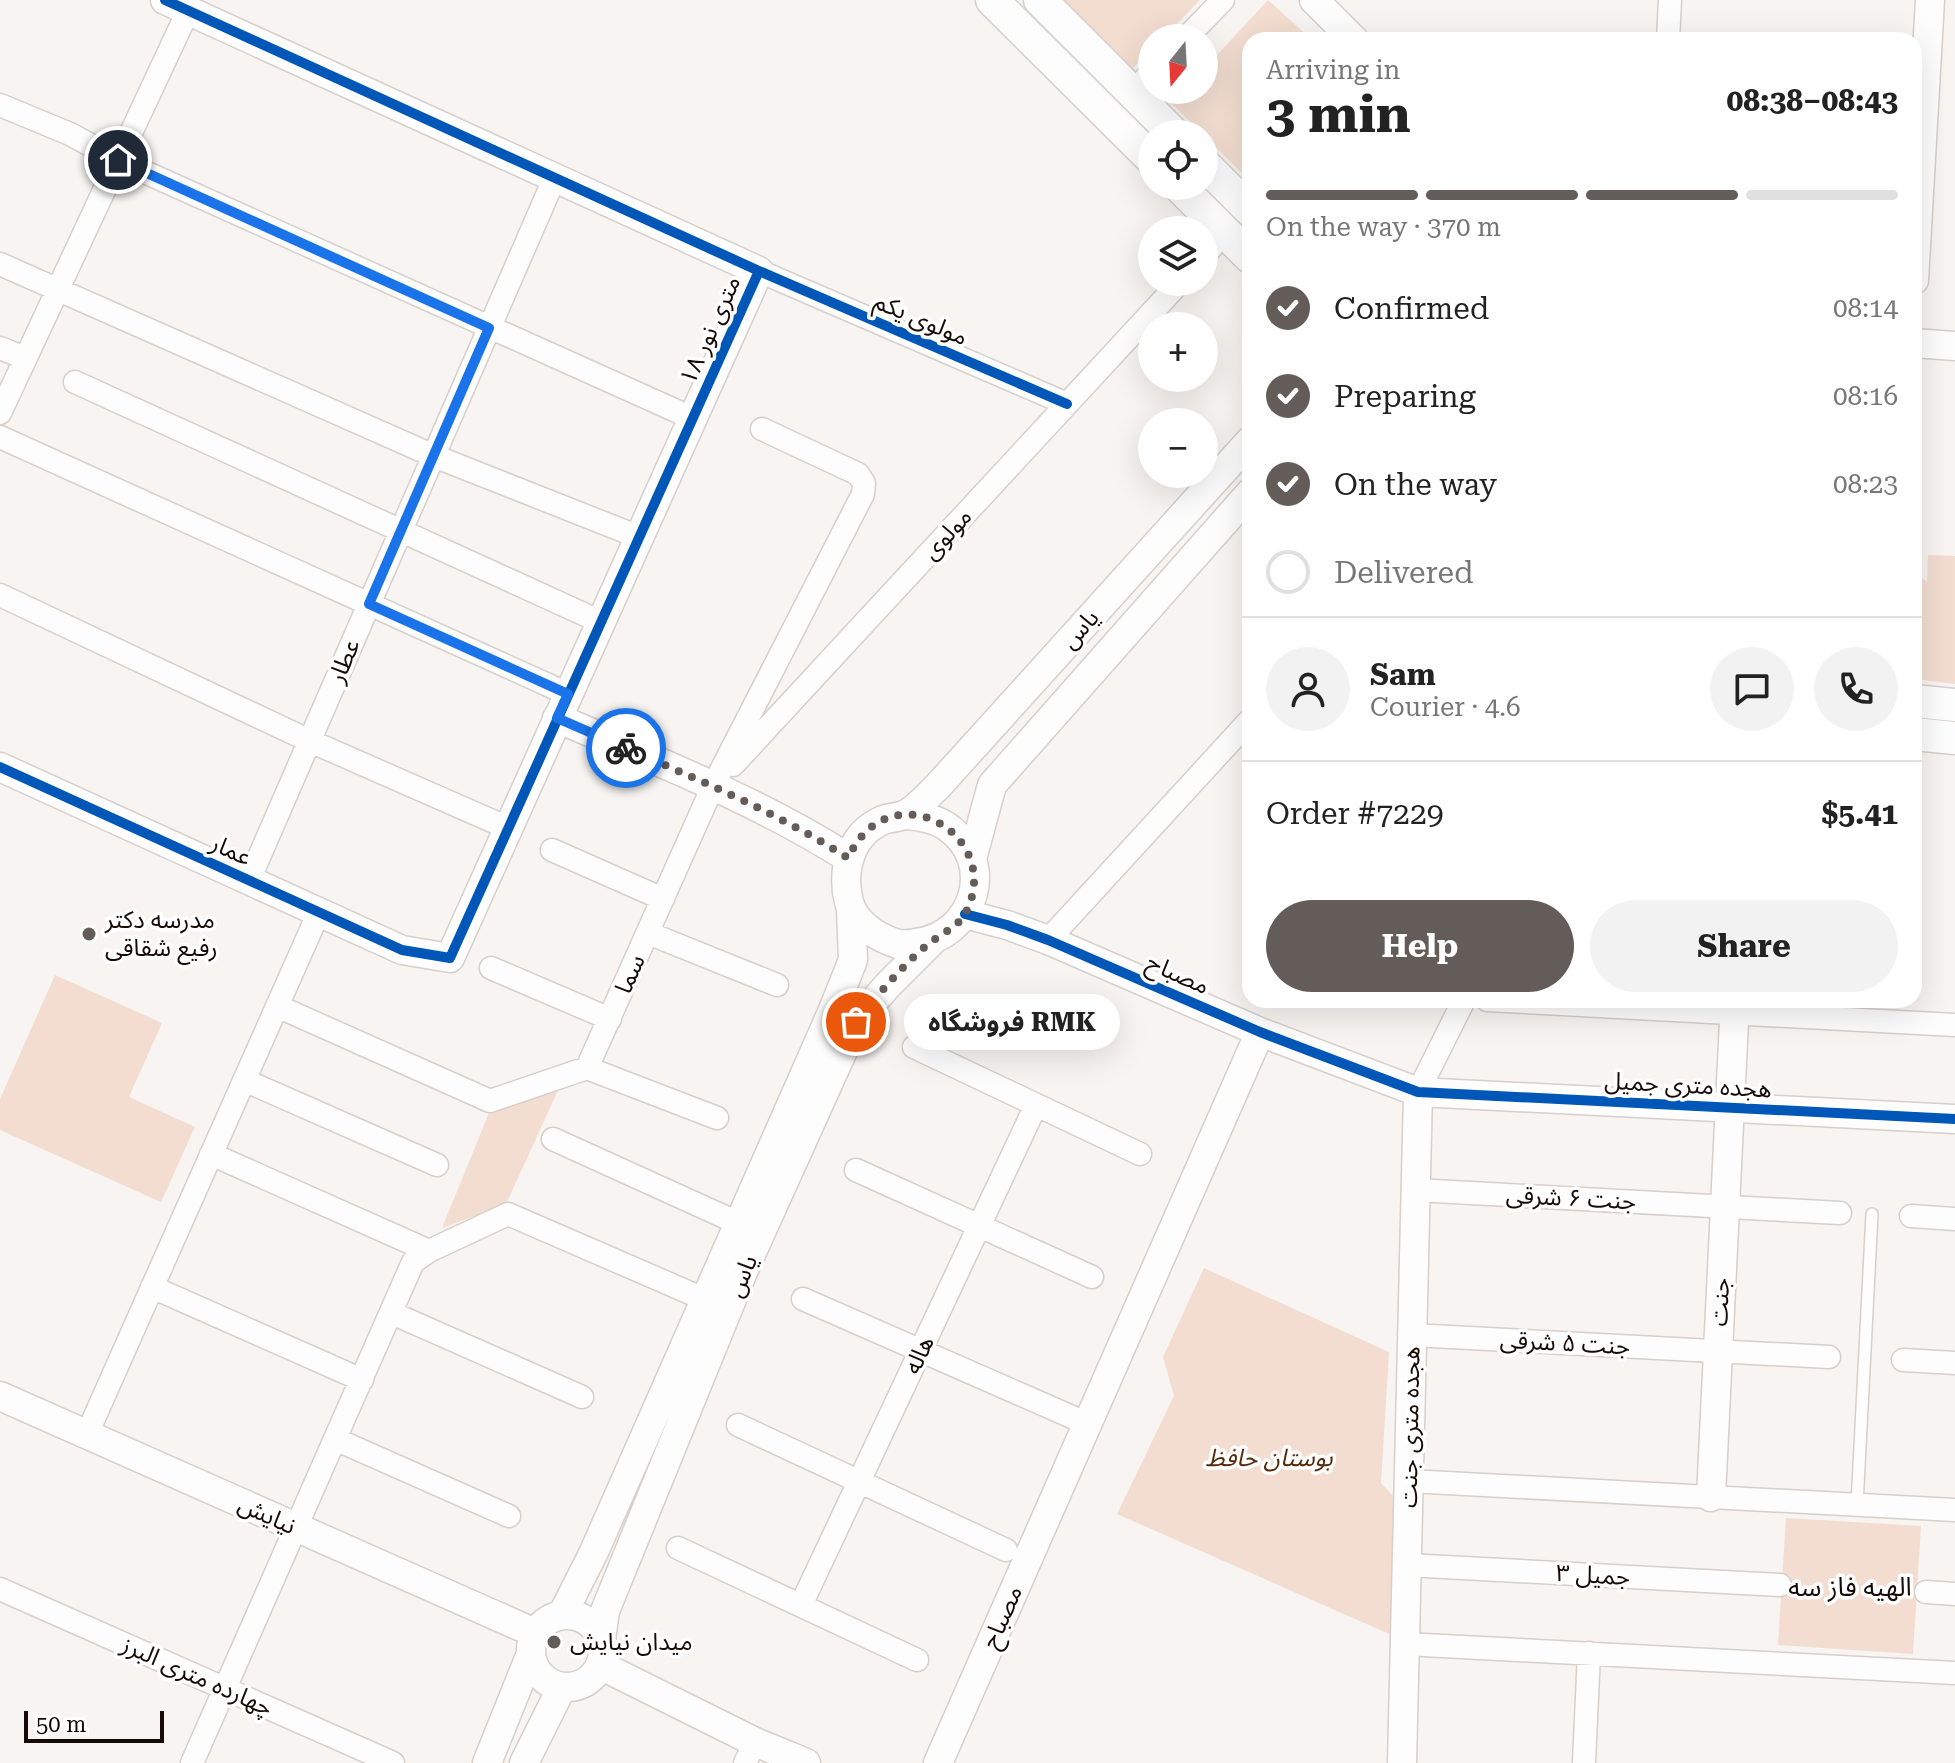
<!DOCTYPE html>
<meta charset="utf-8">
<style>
body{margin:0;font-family:"Roboto Serif","Noto Sans Arabic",serif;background:#f2f2f2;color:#222;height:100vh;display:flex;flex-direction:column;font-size:30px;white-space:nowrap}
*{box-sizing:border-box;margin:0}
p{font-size:26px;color:#767676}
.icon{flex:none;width:44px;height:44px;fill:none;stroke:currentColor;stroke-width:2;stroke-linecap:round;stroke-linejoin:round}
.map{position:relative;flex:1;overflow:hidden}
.details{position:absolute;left:1242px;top:32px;width:680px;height:976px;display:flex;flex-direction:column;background:#fff;border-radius:24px;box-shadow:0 8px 32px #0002}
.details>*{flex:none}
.needle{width:52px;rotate:198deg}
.buttons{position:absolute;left:1138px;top:24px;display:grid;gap:16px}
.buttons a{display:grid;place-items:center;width:80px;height:80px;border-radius:50%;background:#fff;box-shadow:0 8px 32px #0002;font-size:40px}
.scale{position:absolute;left:24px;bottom:20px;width:140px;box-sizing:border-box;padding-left:8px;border:4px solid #150a05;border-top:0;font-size:22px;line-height:28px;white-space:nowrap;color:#150a05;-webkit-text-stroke:6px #fff;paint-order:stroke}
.pin{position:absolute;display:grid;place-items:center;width:68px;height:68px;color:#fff;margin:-34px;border:4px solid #fff;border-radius:50%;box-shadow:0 2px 8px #0007}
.courier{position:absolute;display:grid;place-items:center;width:80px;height:80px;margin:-40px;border:6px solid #1a73e8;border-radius:50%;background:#fff;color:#222;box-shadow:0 2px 10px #0007}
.bubble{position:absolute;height:56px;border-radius:28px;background:#fff;box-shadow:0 8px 32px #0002;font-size:26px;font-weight:700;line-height:56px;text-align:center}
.head em{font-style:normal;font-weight:700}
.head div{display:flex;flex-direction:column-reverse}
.head{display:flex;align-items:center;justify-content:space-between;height:136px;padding:0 24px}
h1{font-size:52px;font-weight:700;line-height:60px}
.bar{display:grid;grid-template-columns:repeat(4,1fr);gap:12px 8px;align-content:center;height:96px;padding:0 24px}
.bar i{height:10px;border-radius:6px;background:#e0e0e0}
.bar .selected{background:#645c58}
.bar p{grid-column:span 4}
.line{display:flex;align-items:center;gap:20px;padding:0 24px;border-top:2px solid #e0e0e0}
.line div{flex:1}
.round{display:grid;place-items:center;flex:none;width:84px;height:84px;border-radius:42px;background:#f2f2f2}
ol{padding:0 24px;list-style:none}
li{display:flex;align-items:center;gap:24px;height:88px}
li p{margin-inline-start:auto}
li .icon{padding:8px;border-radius:50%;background:#645c58;color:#fff;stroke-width:4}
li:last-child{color:#767676}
li i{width:44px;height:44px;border:4px solid #e0e0e0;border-radius:50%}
.action{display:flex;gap:16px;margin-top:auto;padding:16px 24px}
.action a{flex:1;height:92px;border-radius:48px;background:#645c58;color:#fff;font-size:32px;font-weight:700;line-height:92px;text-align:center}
.action a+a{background:#f2f2f2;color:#222}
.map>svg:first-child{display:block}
</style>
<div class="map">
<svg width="1955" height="1763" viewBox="0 0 1955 1763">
<rect width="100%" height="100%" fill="#f7f4f2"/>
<path fill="#f3ddd1" d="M1059,0h141l-37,38h-11v11l-22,22z
M1268,0l44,40h-62v141l-78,-77 13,-14h19v-21z
M1928,555l27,1v128l-41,-5v-108l13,11z
M55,975l107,48 -33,74 66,30 -34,75 -161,-72v-31z
M560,1086l-54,118 -64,24 49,-120z
M1204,1268l185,84 -8,131 21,23 -6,131 -279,-123 57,-118 -11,-39z
M1786,1518l135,8 -8,128 -135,-9z"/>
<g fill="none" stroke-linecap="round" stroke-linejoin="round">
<defs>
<path id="service" d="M1857,1505l15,-291"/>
<path id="minor" d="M1186,38l37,-38
M1668,40l2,-40
M1132,92l20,-20
M0,105l70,29 48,26 574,258
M1204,256l21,-24
M0,264l434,192 205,81
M759,271l308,133
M0,348l25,10
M75,382l526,240
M0,413l188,-402
M0,437l568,257
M0,595l310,146 198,87
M733,765l447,-483
M552,850l111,49
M249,880l306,-703
M648,933l129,52
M1048,940l202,-220
M491,968l119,51
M1487,1000l468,25
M277,1006l213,95 97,-33 126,-282 150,-292 1,-11 -6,-9 -96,-45
M914,1047l226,107
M587,1068l130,50
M244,1080l193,85
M1418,1092l46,-92
M553,1139l185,84
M211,1154l218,97
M856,1170l236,107
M1416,1190l424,23
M1911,1216l44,3
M152,1287l210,93
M803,1299l285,125
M392,1313l190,84
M1412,1335l417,22
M1903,1360l52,3
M738,1425l268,125
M87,1434l232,-522
M335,1439l174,77
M1409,1481l546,29
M678,1548l239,112
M1407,1565l373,20
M0,1589l393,174
M1926,1592l29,2
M801,1605l235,-500
M1405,1644l550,29
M192,1763l221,-501 16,-11 79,-37 196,85
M745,1763l10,-21
M1584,1763l5,-110"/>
<path id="tertiary" d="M1314,0l40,40
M1914,280l16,-280
M1914,343l41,3
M557,718c99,43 200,82 291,140
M0,767l402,183 48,8 309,-687 -594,-271
M906,815c14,1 28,3 40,11 52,35 29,110 -30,117 -6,1 -12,2 -18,1 -20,-6 -43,-20 -49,-42 -8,-31 1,-68 34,-82 7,-3 16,-2 23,-6 12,-6 22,-19 32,-28l312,-345
M972,859l20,-74 258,-292
M965,914l42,11 41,15 212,92 158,60 537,27
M0,1396l535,237
M1711,1497l24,-497
M562,1615l31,-61 240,-544 20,-50 -2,-50
M531 1651a36 36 0 1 1 72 0a36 36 0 1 1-72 0Z
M601,1639l4,-28 138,-339 113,-250 31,-36 45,-45
M600,1665l155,77 51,21
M487,1763l43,-107
M524,1763l38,-76
M938,1763l322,-731
M1402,1763l16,-671"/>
<path id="secondary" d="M992,0l160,159
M1040,0l134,134
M1204,164l46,46
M1179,186l71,71
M1914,701l41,4
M1914,734l41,4"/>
</defs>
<use href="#service" stroke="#d6cfca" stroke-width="14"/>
<use href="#minor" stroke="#d6cfca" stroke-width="25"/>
<use href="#tertiary" stroke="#d6cfca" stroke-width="31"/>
<use href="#secondary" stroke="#d6cfca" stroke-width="35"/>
<use href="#service" stroke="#fefdfd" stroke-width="11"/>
<use href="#minor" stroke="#fefdfd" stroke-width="22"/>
<use href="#tertiary" stroke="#fefdfd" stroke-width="28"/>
<use href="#secondary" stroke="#fefdfd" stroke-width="32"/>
<defs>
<path id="cycleway" d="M165,0l594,271 308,133
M0,767l402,183 48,8 309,-687
M965,914l42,11 41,15 212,92 158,60 537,27"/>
</defs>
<use href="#cycleway" stroke="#fff" stroke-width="15"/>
<use href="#cycleway" stroke="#0057b8" stroke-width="10"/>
</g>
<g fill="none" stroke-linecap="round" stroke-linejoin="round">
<path stroke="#645c58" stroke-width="8" stroke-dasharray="0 14.4" d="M626,748c75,33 152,65 222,110 4,-7 7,-15 13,-21 48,-57 139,4 106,73 -8,17 -22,21 -36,32 -28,22 -52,52 -75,80"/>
<path stroke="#1a73e8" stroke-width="10" d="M118,160l371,168 -120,276 199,90 -11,24 69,30"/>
</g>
<g fill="#645c58" stroke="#fff" stroke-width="3">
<circle cx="89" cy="934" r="8"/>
<circle cx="554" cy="1642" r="8"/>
</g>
<g text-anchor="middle" stroke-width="7" stroke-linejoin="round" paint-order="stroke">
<g font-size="24" fill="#150a05" stroke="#fff">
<text transform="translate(921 319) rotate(23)" y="8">مولوی یکم</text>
<text transform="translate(710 330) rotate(-66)" y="8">۱۸ متری نور</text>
<text transform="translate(947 534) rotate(-47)" y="8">مولوی</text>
<text transform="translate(1080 629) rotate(-48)" y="8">یاس</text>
<text transform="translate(344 661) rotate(-67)" y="8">عطار</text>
<text transform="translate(231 850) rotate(24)" y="8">عمار</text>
<text transform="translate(630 974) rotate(-66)" y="8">سما</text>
<text transform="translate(1178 974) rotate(24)" y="8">مصباح</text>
<text transform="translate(1688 1085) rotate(3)" y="8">هجده متری جمیل</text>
<text transform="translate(1571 1198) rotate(3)" y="8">جنت ۶ شرقی</text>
<text transform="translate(742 1276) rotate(-67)" y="8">یاس</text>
<text transform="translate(1720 1302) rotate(-87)" y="8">جنت</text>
<text transform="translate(1565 1343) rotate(3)" y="8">جنت ۵ شرقی</text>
<text transform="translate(919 1355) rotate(-65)" y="8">هاله</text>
<text transform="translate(1410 1427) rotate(-89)" y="8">هجده متری جنت</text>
<text transform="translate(267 1515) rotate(24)" y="8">نیایش</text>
<text transform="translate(1593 1575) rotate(3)" y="8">جمیل ۳</text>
<text transform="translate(1002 1617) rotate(-66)" y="8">مصباح</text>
<text transform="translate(197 1676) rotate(24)" y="8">چهارده متری البرز</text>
</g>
<g font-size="24" fill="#150a05" stroke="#fff" text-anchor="start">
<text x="105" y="928">مدرسه دکتر<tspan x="105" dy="28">رفیع شقاقی</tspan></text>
<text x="570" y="1650">میدان نیایش</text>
</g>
<g font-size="24" font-style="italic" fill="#57290a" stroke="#fff">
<text x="1269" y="1466">بوستان حافظ</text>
</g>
<g font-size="26" fill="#150a05" stroke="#fff">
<text x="1850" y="1596">الهیه فاز سه</text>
</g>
</g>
</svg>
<div class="buttons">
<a><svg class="needle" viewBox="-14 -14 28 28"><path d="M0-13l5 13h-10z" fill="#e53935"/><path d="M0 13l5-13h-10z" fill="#767676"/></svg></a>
<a><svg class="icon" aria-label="locate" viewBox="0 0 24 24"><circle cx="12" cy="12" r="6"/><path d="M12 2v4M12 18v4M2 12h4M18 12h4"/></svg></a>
<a><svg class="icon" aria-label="layers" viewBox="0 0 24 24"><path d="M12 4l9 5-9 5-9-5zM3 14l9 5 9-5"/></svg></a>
<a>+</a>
<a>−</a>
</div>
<div class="scale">50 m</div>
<div class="pin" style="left:856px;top:1022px;background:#ea580c"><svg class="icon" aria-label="bag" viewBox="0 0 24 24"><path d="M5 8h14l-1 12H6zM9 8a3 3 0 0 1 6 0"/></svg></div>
<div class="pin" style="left:118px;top:160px;background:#1f2937"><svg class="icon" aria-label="home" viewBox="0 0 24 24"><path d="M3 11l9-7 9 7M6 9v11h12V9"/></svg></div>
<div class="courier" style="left:626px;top:748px"><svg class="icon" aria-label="bike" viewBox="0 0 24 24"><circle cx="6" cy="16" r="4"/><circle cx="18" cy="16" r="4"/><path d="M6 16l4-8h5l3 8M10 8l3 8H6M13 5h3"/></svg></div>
<div class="bubble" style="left:904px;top:994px;width:216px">فروشگاه RMK</div>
<section class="details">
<div class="head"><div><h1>3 min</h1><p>Arriving in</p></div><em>08:38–08:43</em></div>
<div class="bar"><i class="selected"></i><i class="selected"></i><i class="selected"></i><i></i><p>On the way · 370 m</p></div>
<ol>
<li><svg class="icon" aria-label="check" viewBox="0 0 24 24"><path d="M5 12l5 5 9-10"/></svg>Confirmed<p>08:14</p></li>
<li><svg class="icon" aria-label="check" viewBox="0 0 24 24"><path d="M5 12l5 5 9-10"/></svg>Preparing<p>08:16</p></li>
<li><svg class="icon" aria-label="check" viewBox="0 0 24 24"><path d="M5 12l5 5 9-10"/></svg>On the way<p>08:23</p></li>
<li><i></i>Delivered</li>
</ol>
<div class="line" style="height:144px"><a class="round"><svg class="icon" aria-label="person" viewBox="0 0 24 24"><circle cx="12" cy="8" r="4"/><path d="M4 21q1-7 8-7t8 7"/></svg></a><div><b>Sam</b><p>Courier · 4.6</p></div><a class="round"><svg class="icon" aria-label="chat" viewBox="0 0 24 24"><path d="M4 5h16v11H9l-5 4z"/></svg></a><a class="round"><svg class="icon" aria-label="phone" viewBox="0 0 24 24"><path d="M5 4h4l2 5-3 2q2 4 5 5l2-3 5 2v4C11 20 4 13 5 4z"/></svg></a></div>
<div class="line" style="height:104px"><div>Order #7229</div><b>$5.41</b></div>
<div class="action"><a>Help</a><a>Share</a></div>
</section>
</div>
